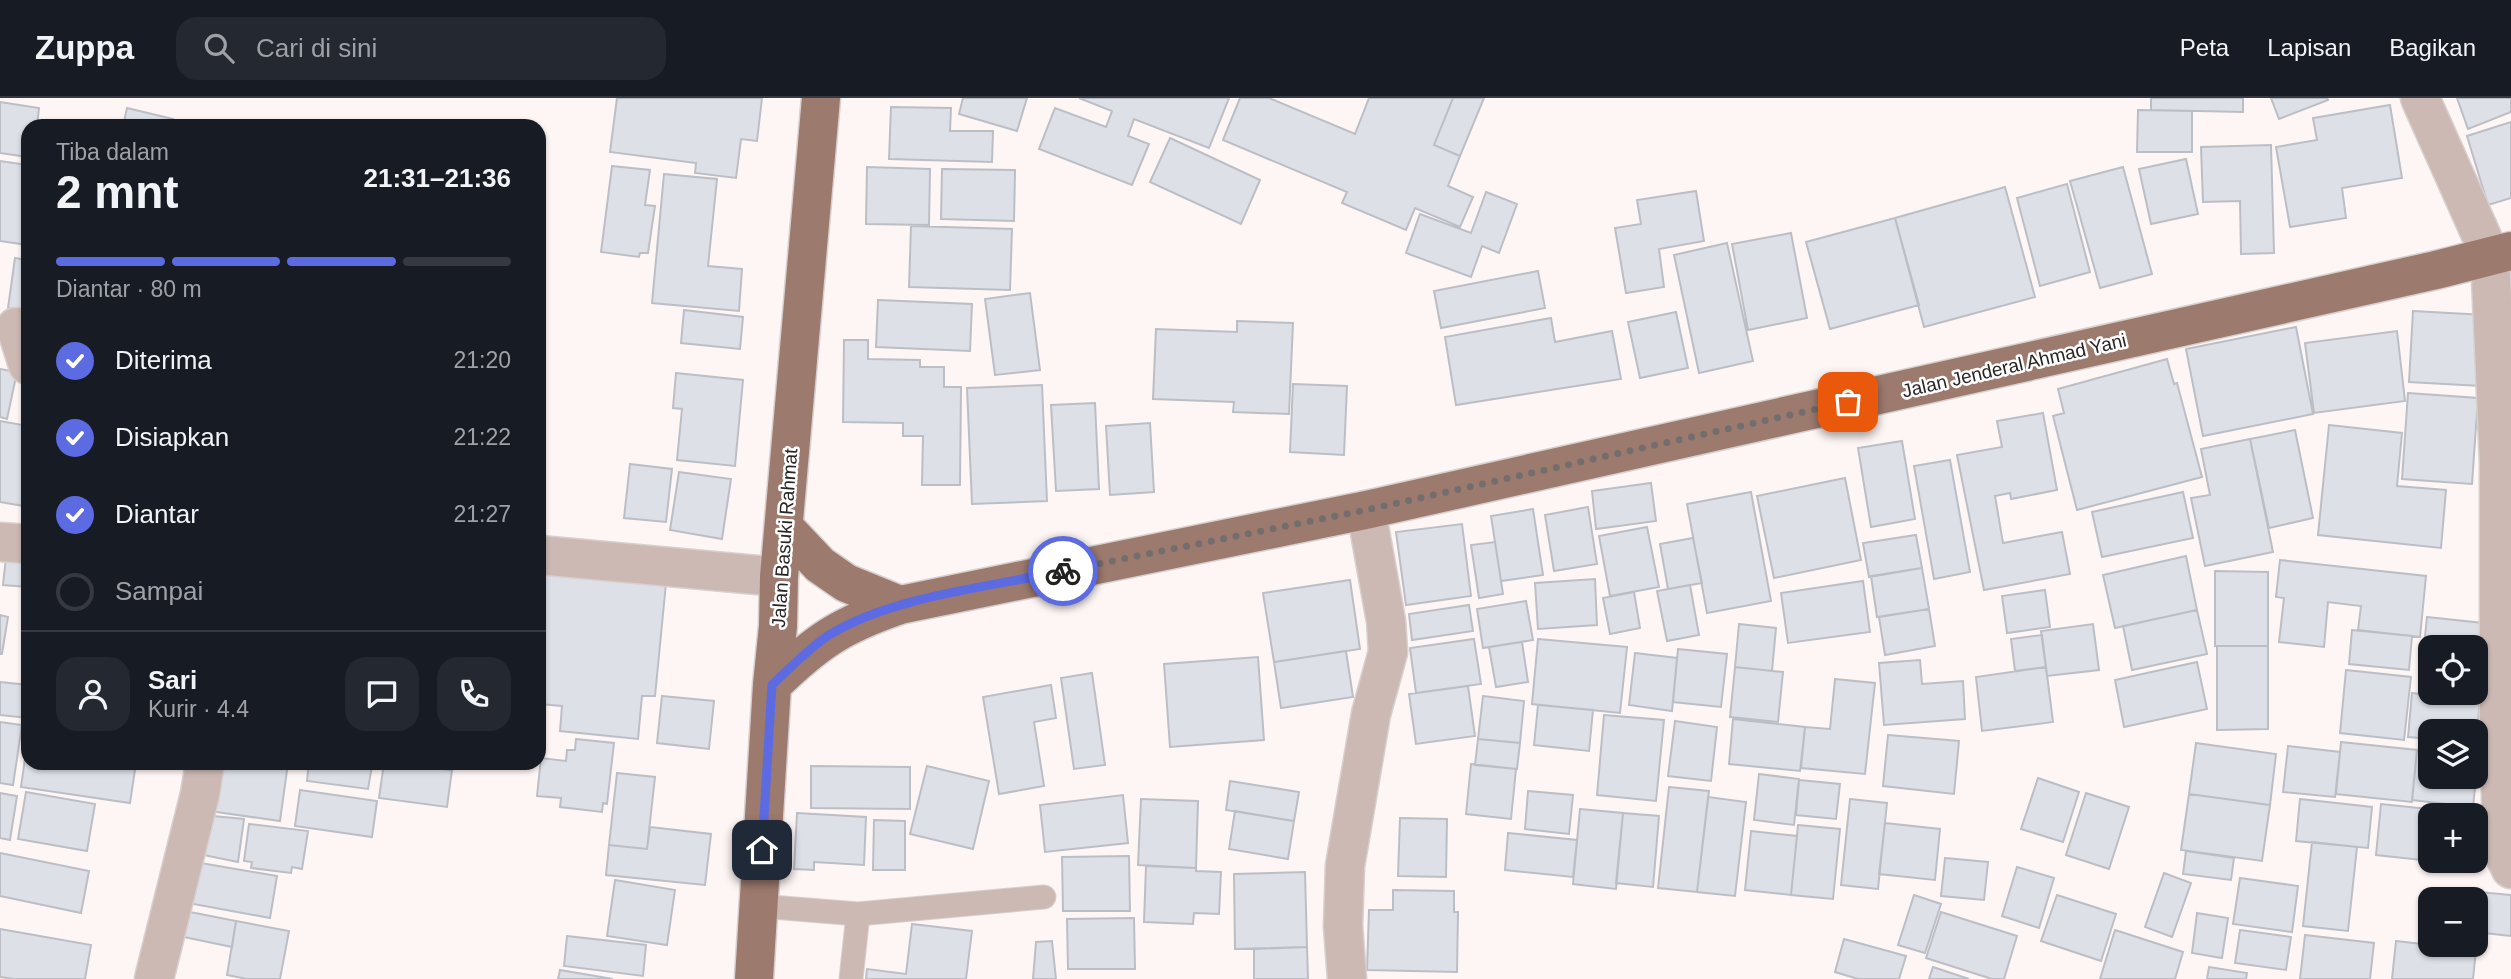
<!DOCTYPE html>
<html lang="id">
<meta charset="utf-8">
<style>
body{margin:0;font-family:Helvetica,sans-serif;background:#242831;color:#f1f3f6;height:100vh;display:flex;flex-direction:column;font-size:26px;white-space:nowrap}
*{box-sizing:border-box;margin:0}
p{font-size:23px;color:#9ea1a6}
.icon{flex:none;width:38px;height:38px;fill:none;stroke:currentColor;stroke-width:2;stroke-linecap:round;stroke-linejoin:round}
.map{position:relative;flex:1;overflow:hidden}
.details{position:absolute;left:21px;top:21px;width:525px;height:651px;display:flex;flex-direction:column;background:#171b24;border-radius:21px;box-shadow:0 2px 5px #0004}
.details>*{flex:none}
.controls{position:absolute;left:2418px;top:537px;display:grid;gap:14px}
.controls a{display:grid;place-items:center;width:70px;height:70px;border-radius:14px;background:#171b24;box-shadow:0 2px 5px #0004;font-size:35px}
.pin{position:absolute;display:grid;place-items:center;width:60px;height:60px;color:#fff;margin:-30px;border-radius:14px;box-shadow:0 4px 10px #0006}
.courier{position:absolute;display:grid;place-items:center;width:70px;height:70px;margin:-35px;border:5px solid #5d6be2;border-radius:50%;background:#fff;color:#222;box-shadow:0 2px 9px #0007}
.headline em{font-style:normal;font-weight:700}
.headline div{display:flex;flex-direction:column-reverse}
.headline{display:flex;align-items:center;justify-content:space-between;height:119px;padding:0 35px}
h1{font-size:46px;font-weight:700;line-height:52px}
.bar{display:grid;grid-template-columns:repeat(4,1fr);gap:10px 7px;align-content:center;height:84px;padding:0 35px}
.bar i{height:9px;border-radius:5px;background:#363941}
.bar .on{background:#5d6be2}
.bar p{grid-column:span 4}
.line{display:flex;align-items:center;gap:18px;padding:0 35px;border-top:2px solid #363941}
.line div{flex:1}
.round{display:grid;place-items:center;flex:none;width:74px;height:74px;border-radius:21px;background:#242831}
ol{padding:0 35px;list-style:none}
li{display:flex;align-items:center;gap:21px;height:77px}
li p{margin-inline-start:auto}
li .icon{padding:7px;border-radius:50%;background:#5d6be2;color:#fff;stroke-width:4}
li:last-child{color:#9ea1a6}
li i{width:38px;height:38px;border:4px solid #363941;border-radius:50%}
header{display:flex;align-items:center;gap:42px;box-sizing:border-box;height:98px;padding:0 35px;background:#171b24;border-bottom:2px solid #363941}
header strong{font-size:33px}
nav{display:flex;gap:38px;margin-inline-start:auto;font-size:24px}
.search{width:490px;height:63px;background:#242831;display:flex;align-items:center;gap:18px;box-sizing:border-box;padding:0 24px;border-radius:21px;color:#9ea1a6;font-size:26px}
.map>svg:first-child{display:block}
</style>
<header>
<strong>Zuppa</strong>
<div class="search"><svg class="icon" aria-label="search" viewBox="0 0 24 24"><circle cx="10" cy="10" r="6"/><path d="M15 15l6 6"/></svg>Cari di sini</div>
<nav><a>Peta</a><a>Lapisan</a><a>Bagikan</a></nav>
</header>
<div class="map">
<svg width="2511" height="881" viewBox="0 0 2511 881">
<rect width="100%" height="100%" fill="#fef6f4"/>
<path fill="#dee0e8" stroke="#bcbec6" stroke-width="2" d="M617,0h145l-5,43 -16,-2 -5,39 -41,-5 1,-10 -86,-11z
M963,0h64l-10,33 -58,-17z
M1079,0h150l-20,50 -75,-29 -6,17 21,8 -17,41 -93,-36 16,-41 51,19 6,-16z
M1240,0h29l86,36 14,-36h84l-19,47 26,11 -12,30 25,11 -13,30 -45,-19 -9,22 -64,-27 5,-11 -124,-52z
M1453,0h31l-24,58 -26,-11z
M2151,0h92v14l-92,-2z
M2271,0h56l1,2 -49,19z
M2457,0h54v14l-43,17z
M0,4l39,6 -2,18h-9v31l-28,-4z
M2390,7l12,73 -60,10 4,30 -56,9 -14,-80 41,-7 -4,-22z
M891,9l60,1 -1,23h43l-1,31 -103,-3z
M127,10l46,11 -2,7h-48z
M2138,12l54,1v41h-55z
M2511,24v76l-23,7 -21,-69z
M1170,40l90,42 -19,44 -91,-42z
M2271,47l3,108 -33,1 -1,-53 -37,1 -2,-55z
M2186,61l12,55 -47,10 -12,-55z
M0,63l28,4v80l-28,-4z
M612,68l38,4 -5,35 10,1 -7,47h-8l-1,4 -38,-5z
M867,69l63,2 -1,56 -63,-1z
M2123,69l29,107 -52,14 -30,-107z
M942,71l73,1 -1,51 -73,-2z
M664,76l53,5 -9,87 34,3 -3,42 -87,-8z
M2067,86l23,88 -50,14 -23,-88z
M2005,89l30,110 -111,30 -29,-109z
M1696,93l8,50 -45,8 5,38 -38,6 -11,-65 26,-4 -4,-24z
M1486,94l31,12 -18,49 -17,-7 -11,31 -65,-24 14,-39 51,19z
M1895,120l24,87 -89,24 -24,-87z
M911,128l101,3 -2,61 -101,-3z
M1791,135l16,85 -59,12 -16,-86z
M1727,145l26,118 -54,12 -25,-118z
M15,160l13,2v51l-20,-3z
M1538,173l7,37 -104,20 -7,-37z
M1030,195l10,77 -45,5 -10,-76z
M878,202l94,4 -2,47 -94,-4z
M684,212l59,7 -3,32 -59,-6z
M2413,213l72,4 -4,71 -72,-4z
M1676,214l12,56 -48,10 -12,-56z
M1551,220l4,24 57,-11 9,48 -165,26 -11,-68z
M1237,223l56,2 -4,91 -56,-2 1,-10 -81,-3 3,-70 81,3z
M2296,229l17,87 -110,22 -17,-87z
M2397,233l8,70 -91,12 -9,-70z
M844,242h24v19l52,1v7h24v20h17l-1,98h-38l1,-49h-20v-13l-60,-1z
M2167,261l7,25 3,-1 25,94 -125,33 -24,-94 11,-3 -6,-24z
M0,271l17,3 -10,47 -7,-2z
M676,275l67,7 -8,86 -58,-6 5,-51 -9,-1z
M1293,286l54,2 -3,69 -54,-3z
M1042,287l5,116 -75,3 -5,-116z
M2408,295l70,5 -6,86 -70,-5z
M1095,305l4,86 -43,2 -5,-86z
M2043,315l14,77 -46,9 -1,-6 -15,3 8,47 59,-11 8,42 -86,16 -27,-135 45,-8 -5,-26z
M0,323l28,5v54l-4,26 -24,-4z
M1150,325l4,69 -44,3 -4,-69z
M2329,327l73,8 -5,53 49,4 -5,58 -123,-13z
M2295,332l18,88 -44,10 -19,-89z
M2250,341l23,113 -68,14 -14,-68 19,-3 -9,-46z
M1902,343l13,78 -44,8 -13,-79z
M1950,362l20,112 -36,7 -20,-113z
M630,366l42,5 -6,53 -42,-4z
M679,374l52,7 -9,60 -52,-9z
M1845,380l16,82 -87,18 -17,-82z
M1651,385l5,38 -60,8 -4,-38z
M1751,394l20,109 -64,12 -20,-109z
M2183,394l10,46 -91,19 -10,-45z
M1588,409l9,57 -43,7 -9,-56z
M1533,411l10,66 -42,6 -10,-65z
M1462,426l9,72 -65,9 -10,-73z
M1647,429l12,60 -49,9 -11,-60z
M1916,437l6,33 -53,9 -6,-34z
M1693,440l9,45 -34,6 -8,-45z
M1495,444l8,52 -24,4 -8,-53z
M2186,458l11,54 -82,18 -12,-53z
M6,459l22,2v28l-25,-2z
M2280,462l146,16 -6,61 -62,-7 3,-24 -33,-4 -4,45 -45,-5 5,-44 -8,-1z
M539,463l128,12 -12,123h-13l-4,43 -78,-8 2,-25 -23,-2z
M1922,470l7,41 -52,8 -6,-41z
M2215,473l53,1v74h-53z
M1595,481l2,46 -59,4 -3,-46z
M1350,482l10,69 -86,13 -11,-69z
M1863,483l7,51 -82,11 -7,-50z
M1690,487l9,50 -32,6 -10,-50z
M2045,492l5,37 -43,6 -5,-37z
M1634,494l6,36 -30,6 -7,-36z
M1526,503l7,39 -50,8 -6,-39z
M1469,507l4,26 -61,9 -3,-26z
M1929,511l6,37 -50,9 -6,-38z
M2197,512l10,44 -75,16 -9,-44z
M0,517l8,2 -6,37h-2z
M2427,519l56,6 -7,59v-34h-45v29l-10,-1z
M1739,526l37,4 -4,43 -37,-4z
M2093,526l6,46 -52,6 -6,-45z
M2352,532l60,6 -3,34 -60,-6z
M2042,537l4,32 -31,4 -4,-32z
M1474,541l7,45 -65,9 -6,-45z
M1538,541l89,8 -7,66 -88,-9z
M1522,544l6,40 -32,5 -7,-40z
M2217,548h51v83l-51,1z
M1678,551l49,5 -6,53 -48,-5z
M1346,553l7,46 -72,11 -7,-46z
M1635,555l42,5 -5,53 -43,-6z
M1258,559l6,83 -94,7 -6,-83z
M1920,562l2,24 41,-3 2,38 -81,6 -5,-62z
M2197,564l10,47 -83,18 -9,-47z
M1735,569l48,5 -5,50 -48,-5z
M2046,569l7,55 -71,9 -6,-54z
M2346,572l65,7 -7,63 -64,-7z
M1092,575l13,92 -31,4 -13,-91z
M1835,581l40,4 -10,91 -64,-6 4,-41 25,2z
M0,584l28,3v33l-28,-3z
M1051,587l5,33 -22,4 10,64 -45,8 -16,-97z
M1468,588l7,50 -59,8 -7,-50z
M2412,595l68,7 -4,40v-8h-45v7l-23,-2z
M662,598l52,5 -5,48 -52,-6z
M1483,598l41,5 -4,42 -42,-4z
M1538,607l55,5 -4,41 -55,-6z
M1604,617l60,5 -8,81 -59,-6z
M1733,621l72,8 -5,44 -71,-7z
M1675,623l42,6 -6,54 -43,-5z
M0,624l22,3 -9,60 -13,-2z
M1888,637l71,6 -5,53 -71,-8z
M28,639v26h108l-6,40 -109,-16z
M576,641l38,4 -7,61 -4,-1 -1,9 -42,-5 1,-9 -24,-2 4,-38 25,3 1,-11h8z
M1478,641l42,4 -3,26 -42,-4z
M2341,644l76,8 -5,52 -76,-8z
M2196,645l80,11 -6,51 -81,-11z
M2288,648l52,6 -5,45 -52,-5z
M2417,652l14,2v25h45l-3,30 -61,-7z
M208,665h80l-8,58 -78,-11z
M309,665h42l21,3 -4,23 -61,-8z
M384,665l68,7 -5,37 -68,-9z
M1471,666l45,5 -5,50 -45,-5z
M811,668l99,1v42l-99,-1z
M927,668l62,15 -16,68 -63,-15z
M617,675l38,4 -8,72 -38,-4z
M1759,676l40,5 -5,46 -40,-5z
M2038,680l41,14 -16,50 -42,-13z
M1799,682l41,4 -4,35 -40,-4z
M1230,683l69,11 -5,29 -68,-11z
M1669,689l40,4 -12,101 -39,-4z
M300,692l77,11 -5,36 -77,-11z
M1528,693l45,4 -4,39 -44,-5z
M26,694l69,12 -8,47 -69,-12z
M0,695l17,3 -7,44 -10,-2z
M2086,695l43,14 -20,62 -43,-14z
M2189,696l81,11 -8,56 -81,-11z
M1123,697l5,48 -83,9 -5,-47z
M1708,699l38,5 -11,94 -38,-4z
M1141,701l57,2 -2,67 -58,-3z
M1850,701l37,4 -9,86 -37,-4z
M2300,701l72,8 -4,41 -72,-7z
M2381,706l75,8 1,4h-26v45l-55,-6z
M1580,711l43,4 -7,76 -43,-5z
M1235,713l59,10 -6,38 -59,-10z
M797,715l69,4 -2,48 -50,-3v8l-20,-1z
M1623,715l36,3 -6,71 -37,-4z
M202,717l42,4 -6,43 -44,-9z
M1400,720l47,1 -1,58 -48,-1z
M874,722l31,1v49h-32z
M1885,725l55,6 -5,51 -56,-6z
M249,726l59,7 -6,38 -10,-2 -1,6 -40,-5 1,-6 -8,-1z
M1798,727l42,4 -7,70 -42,-4z
M650,729l61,7 -6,51 -99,-10 3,-30 38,4z
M1751,733l46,5 -6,59 -46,-5z
M1508,735l69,7 -4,37 -68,-7z
M2312,744l45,5 -9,84 -45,-5z
M2186,753l48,7 -3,22 -48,-6z
M0,755l89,18 -8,42 -81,-17z
M1129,758l1,55h-67l-1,-54z
M1945,760l43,4 -4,38 -43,-4z
M195,764l82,14 -7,42 -82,-15z
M1146,768l50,2v3l25,1 -2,42 -25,-1 -1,11 -49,-2z
M2017,769l37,11 -15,50 -37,-12z
M1305,774l2,75 -72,2 -1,-75z
M2164,775l27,10 -19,54 -27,-10z
M2240,780l58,8 -6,46 -59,-8z
M615,782l60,10 -8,55 -60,-9z
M1393,792l61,1v21h4l-1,60 -90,-2 2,-60h24z
M2457,792l54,5v41l-35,-4v-32h-20z
M1914,797l27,9 -16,49 -27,-8z
M2057,797l59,19 -15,47 -60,-20z
M185,813l51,10 -4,26 -53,-11z
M1941,814l76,24 -13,43h-12l-66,-21z
M2197,815l31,5 -6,40 -30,-5z
M1134,820l1,51h-67l-1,-50z
M236,823l53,10 -9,48h-33l-20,-4z
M912,826l60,7 -6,48h-100l1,-10 39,5z
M0,831l91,16 -6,34h-71l-14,-2z
M2115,832l68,22 -8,27h-75z
M2240,832l51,7 -5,33 -51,-7z
M2305,837l69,8 -4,36h-70z
M567,838l79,9 -3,31 -79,-10z
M1844,841l62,17 -7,23h-41l-23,-7z
M1052,843l4,38h-23l3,-37z
M2396,843l80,9 -3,29h-81z
M1307,849l1,32h-54v-30z
M1933,869l36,12h-40z
M2209,869l38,6 -1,6h-39z
M560,872l53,9h-55z"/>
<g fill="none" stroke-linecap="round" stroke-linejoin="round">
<defs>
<path id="service" d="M758,808l100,8 -7,65
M858,816l186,-17"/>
<path id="minor" d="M2420,0l70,157 9,207v259l3,113 4,25 5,10
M16,229l12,38
M0,444l28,2
M539,457l240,22
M154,881l46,-185 5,-31
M1347,881l-4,-53 2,-60 26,-152 17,-62 -2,-31 -20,-111"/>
<path id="trunk" d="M784,429l36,38 26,18 54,22
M772,587c44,-43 69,-60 128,-80l466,-95 1070,-240 75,-19
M754,881l18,-294 6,-59 1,-49 42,-479"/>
</defs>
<use href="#service" stroke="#d7d0cf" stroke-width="25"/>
<use href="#minor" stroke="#d7d0cf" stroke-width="41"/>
<use href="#trunk" stroke="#d7d0cf" stroke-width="41"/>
<use href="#service" stroke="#ccb9b3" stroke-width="23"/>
<use href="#minor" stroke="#ccb9b3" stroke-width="38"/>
<use href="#trunk" stroke="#9d7a6e" stroke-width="38"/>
</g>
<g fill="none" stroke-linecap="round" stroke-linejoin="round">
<path stroke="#736e6d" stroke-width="7" stroke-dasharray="0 12.6" d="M1063,473l303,-61 482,-108"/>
<path stroke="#5d6be2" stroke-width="9" d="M762,752l10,-165c18,-17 36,-36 57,-50 63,-39 161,-48 234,-64"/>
</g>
<g text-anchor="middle" stroke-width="5" stroke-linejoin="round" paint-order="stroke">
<g font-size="19" fill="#282524" stroke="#fff">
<text transform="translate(2014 267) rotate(-13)" y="7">Jalan Jenderal Ahmad Yani</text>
<text transform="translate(784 440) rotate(-86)" y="7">Jalan Basuki Rahmat</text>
</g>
</g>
</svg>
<div class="controls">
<a><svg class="icon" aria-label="locate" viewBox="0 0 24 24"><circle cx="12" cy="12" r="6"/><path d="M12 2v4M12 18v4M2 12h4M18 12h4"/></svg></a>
<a><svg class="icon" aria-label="layers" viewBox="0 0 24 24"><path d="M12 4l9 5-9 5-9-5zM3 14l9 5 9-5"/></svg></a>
<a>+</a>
<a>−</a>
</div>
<div class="pin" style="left:1848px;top:304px;background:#ea580c"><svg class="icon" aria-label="bag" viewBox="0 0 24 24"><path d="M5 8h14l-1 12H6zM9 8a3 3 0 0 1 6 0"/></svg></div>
<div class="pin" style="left:762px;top:752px;background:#1f2937"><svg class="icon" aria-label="home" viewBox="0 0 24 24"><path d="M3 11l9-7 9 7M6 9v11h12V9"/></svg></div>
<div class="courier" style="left:1063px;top:473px"><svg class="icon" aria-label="bike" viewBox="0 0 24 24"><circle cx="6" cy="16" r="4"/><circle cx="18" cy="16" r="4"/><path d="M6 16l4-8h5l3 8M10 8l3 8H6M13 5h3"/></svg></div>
<section class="details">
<div class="headline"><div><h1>2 mnt</h1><p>Tiba dalam</p></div><em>21:31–21:36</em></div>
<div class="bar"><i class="on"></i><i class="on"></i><i class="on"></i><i></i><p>Diantar · 80 m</p></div>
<ol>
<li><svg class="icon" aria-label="check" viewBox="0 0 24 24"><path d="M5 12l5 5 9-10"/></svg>Diterima<p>21:20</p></li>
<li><svg class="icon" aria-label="check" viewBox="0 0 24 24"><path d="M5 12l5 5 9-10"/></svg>Disiapkan<p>21:22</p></li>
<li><svg class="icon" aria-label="check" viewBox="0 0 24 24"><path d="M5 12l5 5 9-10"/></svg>Diantar<p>21:27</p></li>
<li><i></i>Sampai</li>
</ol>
<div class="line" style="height:126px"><a class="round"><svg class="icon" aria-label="person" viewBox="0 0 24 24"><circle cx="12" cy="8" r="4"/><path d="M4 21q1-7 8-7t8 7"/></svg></a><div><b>Sari</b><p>Kurir · 4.4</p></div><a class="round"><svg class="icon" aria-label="chat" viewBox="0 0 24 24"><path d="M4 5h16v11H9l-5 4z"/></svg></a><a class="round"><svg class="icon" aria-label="phone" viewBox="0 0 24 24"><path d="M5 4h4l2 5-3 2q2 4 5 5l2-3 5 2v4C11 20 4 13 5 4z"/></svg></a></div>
</section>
</div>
